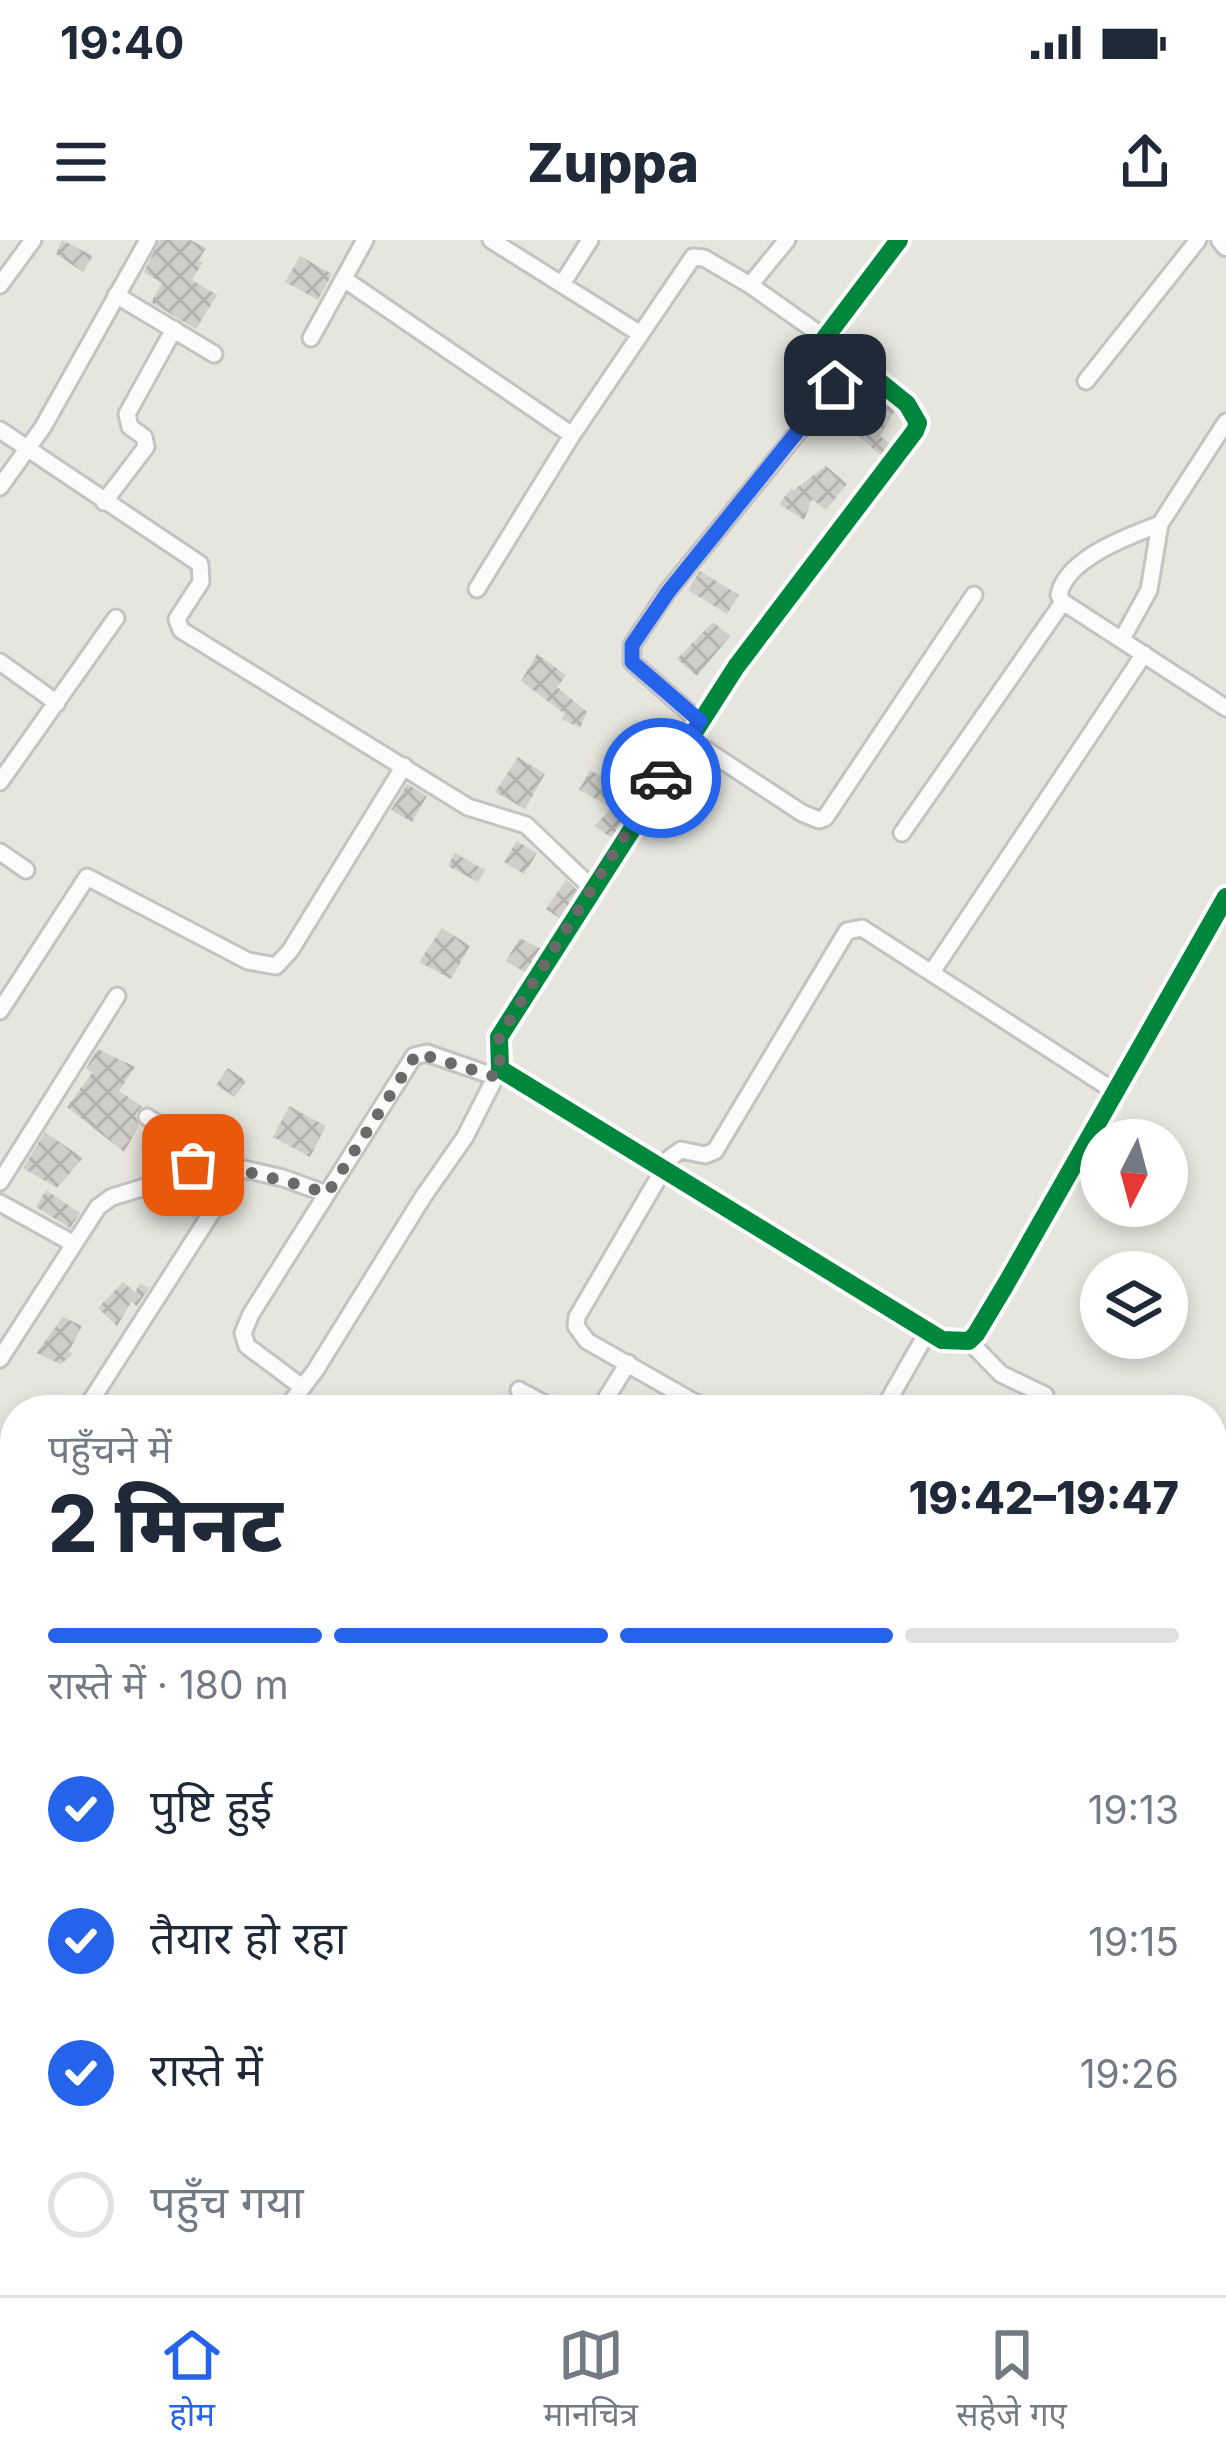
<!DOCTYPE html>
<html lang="hi">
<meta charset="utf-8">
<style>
body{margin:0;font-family:Inter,"Noto Sans Devanagari",sans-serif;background:#f6f6f7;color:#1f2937;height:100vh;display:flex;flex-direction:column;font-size:45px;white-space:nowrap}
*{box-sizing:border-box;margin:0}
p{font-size:39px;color:#747a83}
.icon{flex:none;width:66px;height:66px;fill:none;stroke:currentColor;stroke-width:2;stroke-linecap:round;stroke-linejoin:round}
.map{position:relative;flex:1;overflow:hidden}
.panel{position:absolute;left:0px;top:1155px;width:1227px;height:900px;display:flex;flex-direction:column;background:#fff;border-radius:48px 48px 0 0;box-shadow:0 6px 18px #0003}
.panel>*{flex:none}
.needle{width:78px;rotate:186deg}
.controls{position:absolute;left:1080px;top:879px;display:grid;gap:24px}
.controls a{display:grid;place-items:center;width:108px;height:108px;border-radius:50%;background:#fff;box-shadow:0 6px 18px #0003;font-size:60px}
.pin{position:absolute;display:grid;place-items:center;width:102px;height:102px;color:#fff;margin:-51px;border-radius:24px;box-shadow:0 6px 18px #0006}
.courier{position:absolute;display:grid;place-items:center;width:120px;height:120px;margin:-60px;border:9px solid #2563eb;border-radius:50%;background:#fff;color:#222;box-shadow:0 3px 15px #0007}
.head em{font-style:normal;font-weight:800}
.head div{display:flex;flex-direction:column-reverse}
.head{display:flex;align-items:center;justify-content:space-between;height:204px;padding:0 48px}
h1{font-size:78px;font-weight:800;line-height:90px}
.bar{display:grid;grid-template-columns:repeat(4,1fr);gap:18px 12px;align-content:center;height:144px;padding:0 48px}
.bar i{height:15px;border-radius:9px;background:#e0e1e3}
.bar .active{background:#2563eb}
.bar p{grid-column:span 4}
ol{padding:0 48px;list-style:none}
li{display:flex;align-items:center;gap:36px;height:132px}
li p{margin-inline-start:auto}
li .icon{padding:12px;border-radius:50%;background:#2563eb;color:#fff;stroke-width:4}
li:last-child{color:#747a83}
li i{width:66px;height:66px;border:6px solid #e0e1e3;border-radius:50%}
.status{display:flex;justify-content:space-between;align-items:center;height:84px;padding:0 60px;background:#fff;direction:ltr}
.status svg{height:33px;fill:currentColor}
header{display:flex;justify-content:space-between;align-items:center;height:156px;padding:0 48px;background:#fff;font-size:54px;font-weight:800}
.dock{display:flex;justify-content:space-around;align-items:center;height:168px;border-top:3px solid #e0e1e3;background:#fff;font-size:33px;color:#747a83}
.dock a{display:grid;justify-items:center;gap:6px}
.dock .active{color:#2563eb}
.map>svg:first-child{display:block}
</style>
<div class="status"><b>19:40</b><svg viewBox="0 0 49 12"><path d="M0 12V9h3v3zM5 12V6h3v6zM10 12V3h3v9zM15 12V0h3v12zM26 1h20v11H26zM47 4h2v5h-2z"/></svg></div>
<header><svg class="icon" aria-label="menu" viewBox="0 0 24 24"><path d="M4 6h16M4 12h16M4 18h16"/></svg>Zuppa<svg class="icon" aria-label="share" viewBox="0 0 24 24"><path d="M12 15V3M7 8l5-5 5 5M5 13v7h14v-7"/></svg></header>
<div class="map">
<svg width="1226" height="2055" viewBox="0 0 1226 2055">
<defs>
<pattern id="building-cross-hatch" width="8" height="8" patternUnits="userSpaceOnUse" patternTransform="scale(3)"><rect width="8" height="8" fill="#cfcec9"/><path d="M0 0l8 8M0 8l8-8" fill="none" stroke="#b2b1ad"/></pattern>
</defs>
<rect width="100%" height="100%" fill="#e6e5de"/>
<path fill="url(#building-cross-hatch)" d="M62,0l31,16 -10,16 -27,-18z
M160,0h30l16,8 -8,13 5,1 -11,18 25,15 -21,34 -45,-27 11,-19 -18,-11z
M300,16l32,18 -14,26 -33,-18z
M884,161l11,9 -15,26 10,8 -9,12 -23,-21 13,-12z
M826,226l21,18 -21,26 -14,-11 -8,21 -25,-16 12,-15 3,1z
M700,331l39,24 -12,19 -39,-24z
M713,382l17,14 -33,40 -20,-17z
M537,414l29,21 -9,12 30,25 -7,16 -18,-9 3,-5 -44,-33z
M518,517l27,17 -20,35 -30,-17z
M590,530l38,21 -4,7 9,7 -21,33 -18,-12 18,-18 -33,-18z
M407,544l20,12 -15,26 -21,-12z
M517,601l20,12 -13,21 -20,-12z
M455,613l30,17 -7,12 -30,-16z
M566,640l12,11 -17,28 -15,-10z
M442,688l28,18 -19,33 -32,-17z
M520,698l21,11 -15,24 -20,-12z
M98,809l37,18 -16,24 23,15 -7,9 4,11 -15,26 -57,-45 25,-34 -6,-5z
M228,828l18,13 -11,16 -19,-12z
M289,866l37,20 -16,31 -37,-20z
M45,892l38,26 -26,30 -34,-20z
M178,949l26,14 -10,15 -32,-18 3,-7z
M46,950l34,23 -10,15 -34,-21z
M123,1042l12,10 5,-8 9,4 -12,18 -6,-4 -14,24 -19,-18z
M63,1077l19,9 -13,25 4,3 -12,10 -25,-11z"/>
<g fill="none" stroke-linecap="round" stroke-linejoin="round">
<defs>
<path id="minor" d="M491,0l148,93
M899,0l-74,98 82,66 11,19 -3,8 -179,236 -237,370 1,32 442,271 27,1 7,-7 30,-50 220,-387
M344,39l228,156
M562,44l28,-44
M0,45l33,-45
M750,45l75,53
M116,55l98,59
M311,98l54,-98
M1086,141l112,-141
M0,190l200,134 1,18 -24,37 4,11 287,177 58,18 66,63
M0,247l43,-60 105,-187
M104,262l42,-55 -2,-10 -14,-10 -3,-13 47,-85
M1160,284c-31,12 -94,34 -101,71l4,7 163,106
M477,349l95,-154 121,-178 11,1 46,27 37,-45
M1122,399l27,-49 11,-66 66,-102
M0,422l57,41
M699,481l-67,-59v-17l36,-54 158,-193 13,-21 5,-25
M688,498l114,75 17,7 6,-2 149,-223
M0,542l116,-164
M902,593l161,-231
M0,612l26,18
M932,732l212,-318
M0,771l87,-134 161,84 28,5 14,-15 114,-185
M147,877l75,47 61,14 44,16
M0,942l117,-186
M0,963l74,41
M969,1101l32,33 44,21
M0,1119l98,-152 14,-10 66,-20 28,-21
M302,1147l-55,-41 -4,-13 8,-19 163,-258 13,-3 69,24
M519,1150l37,20
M85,1170l154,-240
M285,1170l30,-39 108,-174 42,-60 33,-65
M599,1170l29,-47
M708,1170l-121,-69 -11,-15 1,-9 93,-159 11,-8 24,5 10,-4 132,-220 15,-3 252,163
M883,1170l45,-79
M1212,1293l14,-21
M0,1351l15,-27
M0,1427l15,9
M0,1559l15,-27
M0,1701l15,11
M147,2040l10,15
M206,2055l9,-15
M322,2055l9,-15
M434,2055l9,-15
M539,2055l7,-15
M681,2055l9,-15"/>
<path id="tertiary" d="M1221,0l5,6"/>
</defs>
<use href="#minor" stroke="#c4c3c3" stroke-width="21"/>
<use href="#tertiary" stroke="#c4c3c3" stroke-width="24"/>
<use href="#minor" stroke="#fbfbfa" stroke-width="15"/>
<use href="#tertiary" stroke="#fbfbfa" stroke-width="18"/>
<defs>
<path id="cycleway" d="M899,0l-74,98 82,66 11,19 -3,8 -179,236 -237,370 1,32 442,271 27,1 7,-7 30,-50 220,-387"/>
</defs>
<use href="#cycleway" stroke="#fff" stroke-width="26"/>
<use href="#cycleway" stroke="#00873e" stroke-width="18"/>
</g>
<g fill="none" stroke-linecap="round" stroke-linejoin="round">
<path stroke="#6a6a68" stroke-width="12" stroke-dasharray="0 21.6" d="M193,925l13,-9c37,20 81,22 121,38l90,-141 79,24 4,-8 -1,-32 162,-259"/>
<path stroke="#2563eb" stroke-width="15" d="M661,538l39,-57 -68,-59v-17l36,-53 167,-207"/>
</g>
</svg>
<div class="controls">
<a><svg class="needle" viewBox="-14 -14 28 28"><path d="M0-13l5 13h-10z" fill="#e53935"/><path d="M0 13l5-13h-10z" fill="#747a83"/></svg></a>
<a><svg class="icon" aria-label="layers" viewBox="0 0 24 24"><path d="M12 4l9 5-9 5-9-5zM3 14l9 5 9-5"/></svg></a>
</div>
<div class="pin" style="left:193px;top:925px;background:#ea580c"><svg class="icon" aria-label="bag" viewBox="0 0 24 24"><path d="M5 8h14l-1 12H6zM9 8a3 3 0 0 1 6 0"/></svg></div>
<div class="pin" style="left:835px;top:145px;background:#1f2937"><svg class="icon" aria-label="home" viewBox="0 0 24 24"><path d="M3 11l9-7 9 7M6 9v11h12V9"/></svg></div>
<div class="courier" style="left:661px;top:538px"><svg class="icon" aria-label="car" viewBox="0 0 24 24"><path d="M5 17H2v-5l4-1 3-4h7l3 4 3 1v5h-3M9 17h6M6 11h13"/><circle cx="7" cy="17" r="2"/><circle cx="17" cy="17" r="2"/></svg></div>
<section class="panel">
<div class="head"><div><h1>2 मिनट</h1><p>पहुँचने में</p></div><em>19:42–19:47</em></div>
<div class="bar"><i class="active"></i><i class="active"></i><i class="active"></i><i></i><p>रास्ते में · 180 m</p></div>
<ol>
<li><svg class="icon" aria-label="check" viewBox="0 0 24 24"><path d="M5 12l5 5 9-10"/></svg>पुष्टि हुई<p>19:13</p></li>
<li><svg class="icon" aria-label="check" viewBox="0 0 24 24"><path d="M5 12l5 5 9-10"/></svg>तैयार हो रहा<p>19:15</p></li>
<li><svg class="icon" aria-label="check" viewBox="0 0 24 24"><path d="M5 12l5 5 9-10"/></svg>रास्ते में<p>19:26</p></li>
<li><i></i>पहुँच गया</li>
</ol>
</section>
</div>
<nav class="dock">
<a class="active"><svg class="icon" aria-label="home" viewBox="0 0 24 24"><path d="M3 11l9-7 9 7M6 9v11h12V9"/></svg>होम</a>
<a><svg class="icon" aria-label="map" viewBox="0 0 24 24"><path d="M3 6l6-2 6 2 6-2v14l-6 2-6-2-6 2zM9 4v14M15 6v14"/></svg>मानचित्र</a>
<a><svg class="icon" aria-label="saved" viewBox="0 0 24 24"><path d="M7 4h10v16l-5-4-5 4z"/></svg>सहेजे गए</a>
</nav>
